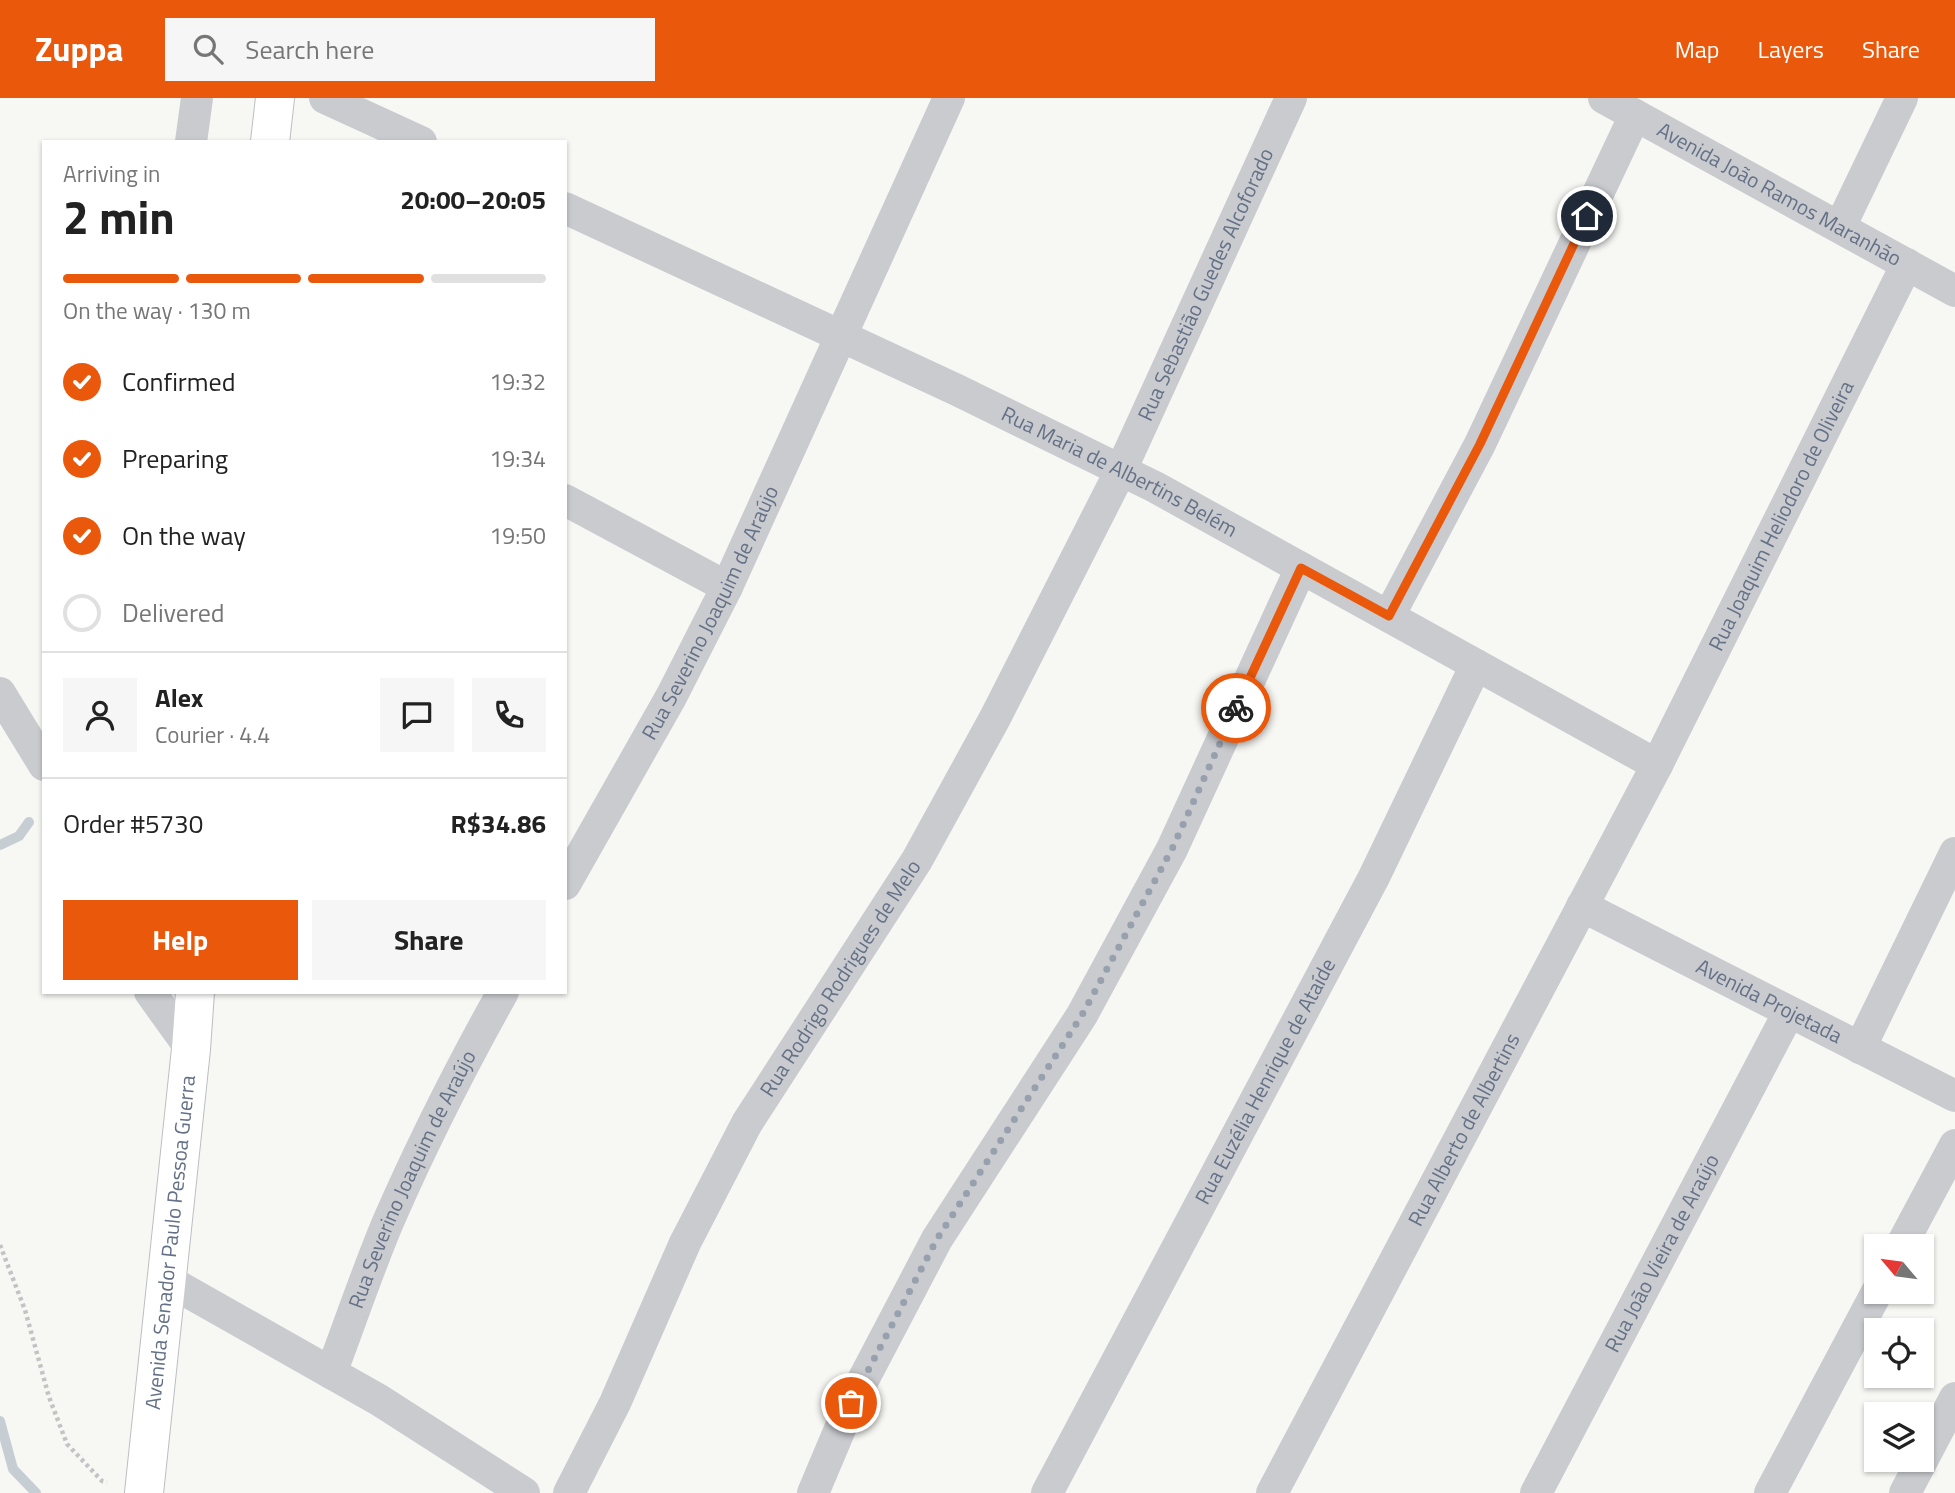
<!DOCTYPE html>
<meta charset="utf-8">
<style>
body{margin:0;font-family:"Titillium Web",sans-serif;background:#f6f6f6;color:#222;height:100vh;display:flex;flex-direction:column;font-size:26px;white-space:nowrap}
*{box-sizing:border-box;margin:0}
p{font-size:23px;color:#767676}
.icon{flex:none;width:38px;height:38px;fill:none;stroke:currentColor;stroke-width:2;stroke-linecap:round;stroke-linejoin:round}
.map{position:relative;flex:1;overflow:hidden}
.sheet{position:absolute;left:42px;top:42px;width:525px;height:854px;display:flex;flex-direction:column;background:#fff;border-radius:0px;box-shadow:0 2px 5px #0004}
.sheet>*{flex:none}
.needle{width:46px;rotate:299deg}
.tools{position:absolute;left:1864px;top:1136px;display:grid;gap:14px}
.tools a{display:grid;place-items:center;width:70px;height:70px;border-radius:0px;background:#fff;box-shadow:0 2px 5px #0004;font-size:35px}
.pin{position:absolute;display:grid;place-items:center;width:60px;height:60px;color:#fff;margin:-30px;border:4px solid #fff;border-radius:50%;box-shadow:0 2px 7px #0007}
.courier{position:absolute;display:grid;place-items:center;width:70px;height:70px;margin:-35px;border:5px solid #ea580c;border-radius:50%;background:#fff;color:#222;box-shadow:0 2px 9px #0007}
.headline em{font-style:normal;font-weight:700}
.headline div{display:flex;flex-direction:column-reverse}
.headline{display:flex;align-items:center;justify-content:space-between;height:119px;padding:0 21px}
h1{font-size:46px;font-weight:700;line-height:52px}
.bar{display:grid;grid-template-columns:repeat(4,1fr);gap:10px 7px;align-content:center;height:84px;padding:0 21px}
.bar i{height:9px;border-radius:5px;background:#e0e0e0}
.bar .on{background:#ea580c}
.bar p{grid-column:span 4}
.line{display:flex;align-items:center;gap:18px;padding:0 21px;border-top:2px solid #e0e0e0}
.line div{flex:1}
.round{display:grid;place-items:center;flex:none;width:74px;height:74px;border-radius:0px;background:#f6f6f6}
ol{padding:0 21px;list-style:none}
li{display:flex;align-items:center;gap:21px;height:77px}
li p{margin-inline-start:auto}
li .icon{padding:7px;border-radius:50%;background:#ea580c;color:#fff;stroke-width:4}
li:last-child{color:#767676}
li i{width:38px;height:38px;border:4px solid #e0e0e0;border-radius:50%}
.cta{display:flex;gap:14px;margin-top:auto;padding:14px 21px}
.cta a{flex:1;height:80px;border-radius:0px;background:#ea580c;color:#fff;font-size:28px;font-weight:700;line-height:80px;text-align:center}
.cta a+a{background:#f6f6f6;color:#222}
header{display:flex;align-items:center;gap:42px;box-sizing:border-box;height:98px;padding:0 35px;background:#ea580c;color:#fff}
header strong{font-size:33px}
nav{display:flex;gap:38px;margin-inline-start:auto;font-size:24px}
.search{width:490px;height:63px;background:#f6f6f6;display:flex;align-items:center;gap:18px;box-sizing:border-box;padding:0 24px;border-radius:0px;color:#767676;font-size:26px}
.map>svg:first-child{display:block}
</style>
<header>
<strong>Zuppa</strong>
<div class="search"><svg class="icon" aria-label="search" viewBox="0 0 24 24"><circle cx="10" cy="10" r="6"/><path d="M15 15l6 6"/></svg>Search here</div>
<nav><a>Map</a><a>Layers</a><a>Share</a></nav>
</header>
<div class="map">
<svg width="1955" height="1395" viewBox="0 0 1955 1395">
<rect width="100%" height="100%" fill="#f7f7f4"/>
<g fill="none" stroke-linecap="round" stroke-linejoin="round">
<path stroke="#c6ced4" stroke-width="10" d="M0,747l19,-9 10,-14
M0,1323l13,48 23,24"/>
<defs>
<g id="primary">
<path d="M270,44l5,-44"/>
<path id="s10" d="M144,1395l47,-444 4,-57"/>
</g>
</defs>
<use href="#primary" stroke="#bbbec2" stroke-width="40"/>
<path stroke="#c2c3c5" stroke-width="4.5" stroke-dasharray="3.5 3.5" stroke-linecap="butt" d="M0,1147l25,65 24,87 18,47 35,37 5,1"/>
<g stroke="#c9cbcf" stroke-width="32">
<path d="M325,0l96,44"/>
<path id="s1" d="M1604,0l351,193"/>
<path d="M191,44l6,-44"/>
<path id="s2" d="M565,110l392,182 198,97 502,278"/>
<path d="M1840,129l62,-129"/>
<path d="M565,402l162,87"/>
<path d="M1389,518l91,-172 155,-329"/>
<path d="M0,595l44,72"/>
<path id="s3" d="M565,786l106,-187 56,-110 222,-489"/>
<path id="s4" d="M1582,808l373,190"/>
<path d="M150,894l41,57"/>
<path d="M1860,950l95,-195"/>
<path d="M1901,1148l54,-101"/>
<path d="M167,1182l212,120 145,93"/>
<path id="s5" d="M331,1275c19,-50 36,-101 57,-151 34,-78 73,-155 115,-230"/>
<path id="s6" d="M569,1395l46,-90 70,-160 62,-120 170,-263 78,-142 126,-248 170,-372"/>
<path d="M813,1395l38,-90 86,-164 145,-224 90,-166 129,-281"/>
<path id="s7" d="M1047,1395l327,-616 102,-212"/>
<path id="s8" d="M1272,1395l385,-728 250,-501"/>
<path id="s9" d="M1536,1395l253,-481"/>
<path d="M1770,1395l107,-201"/>
<path d="M1905,1395l50,-95"/>
</g>
<use href="#primary" stroke="#fff" stroke-width="38"/>
</g>
<g fill="none" stroke-linecap="round" stroke-linejoin="round">
<path stroke="#97a0ad" stroke-width="7" stroke-dasharray="0 12.6" d="M851,1305l86,-164 145,-224 90,-166 64,-141"/>
<path stroke="#ea580c" stroke-width="9" d="M1236,610l65,-140 88,48 91,-172 107,-228"/>
</g>
<g text-anchor="middle" stroke-width="7" stroke-linejoin="round" paint-order="stroke">
<g font-size="21" fill="#647187" stroke="#fff">
<text dy="7" stroke="none"><textPath href="#s1" startOffset="200">Avenida João Ramos Maranhão</textPath></text>
<text dy="7" stroke="none"><textPath href="#s6" startOffset="1368">Rua Sebastião Guedes Alcoforado</textPath></text>
<text dy="7" stroke="none"><textPath href="#s2" startOffset="614">Rua Maria de Albertins Belém</textPath></text>
<text dy="7" stroke="none"><textPath href="#s8" startOffset="1102">Rua Joaquim Heliodoro de Oliveira</textPath></text>
<text dy="7" stroke="none"><textPath href="#s3" startOffset="308">Rua Severino Joaquim de Araújo</textPath></text>
<text dy="7" stroke="none"><textPath href="#s6" startOffset="583">Rua Rodrigo Rodrigues de Melo</textPath></text>
<text dy="7" stroke="none"><textPath href="#s4" startOffset="210">Avenida Projetada</textPath></text>
<text dy="7" stroke="none"><textPath href="#s7" startOffset="466">Rua Euzélia Henrique de Ataíde</textPath></text>
<text dy="7" stroke="none"><textPath href="#s8" startOffset="411">Rua Alberto de Albertins</textPath></text>
<text dy="7" stroke="none"><textPath href="#s5" startOffset="210">Rua Severino Joaquim de Araújo</textPath></text>
<text dy="7" stroke="none"><textPath href="#s10" startOffset="252">Avenida Senador Paulo Pessoa Guerra</textPath></text>
<text dy="7" stroke="none"><textPath href="#s9" startOffset="271">Rua João Vieira de Araújo</textPath></text>
</g>
</g>
</svg>
<div class="tools">
<a><svg class="needle" viewBox="-14 -14 28 28"><path d="M0-13l5 13h-10z" fill="#e53935"/><path d="M0 13l5-13h-10z" fill="#767676"/></svg></a>
<a><svg class="icon" aria-label="locate" viewBox="0 0 24 24"><circle cx="12" cy="12" r="6"/><path d="M12 2v4M12 18v4M2 12h4M18 12h4"/></svg></a>
<a><svg class="icon" aria-label="layers" viewBox="0 0 24 24"><path d="M12 4l9 5-9 5-9-5zM3 14l9 5 9-5"/></svg></a>
</div>
<div class="pin" style="left:851px;top:1305px;background:#ea580c"><svg class="icon" aria-label="bag" viewBox="0 0 24 24"><path d="M5 8h14l-1 12H6zM9 8a3 3 0 0 1 6 0"/></svg></div>
<div class="pin" style="left:1587px;top:118px;background:#1f2937"><svg class="icon" aria-label="home" viewBox="0 0 24 24"><path d="M3 11l9-7 9 7M6 9v11h12V9"/></svg></div>
<div class="courier" style="left:1236px;top:610px"><svg class="icon" aria-label="bike" viewBox="0 0 24 24"><circle cx="6" cy="16" r="4"/><circle cx="18" cy="16" r="4"/><path d="M6 16l4-8h5l3 8M10 8l3 8H6M13 5h3"/></svg></div>
<section class="sheet">
<div class="headline"><div><h1>2 min</h1><p>Arriving in</p></div><em>20:00–20:05</em></div>
<div class="bar"><i class="on"></i><i class="on"></i><i class="on"></i><i></i><p>On the way · 130 m</p></div>
<ol>
<li><svg class="icon" aria-label="check" viewBox="0 0 24 24"><path d="M5 12l5 5 9-10"/></svg>Confirmed<p>19:32</p></li>
<li><svg class="icon" aria-label="check" viewBox="0 0 24 24"><path d="M5 12l5 5 9-10"/></svg>Preparing<p>19:34</p></li>
<li><svg class="icon" aria-label="check" viewBox="0 0 24 24"><path d="M5 12l5 5 9-10"/></svg>On the way<p>19:50</p></li>
<li><i></i>Delivered</li>
</ol>
<div class="line" style="height:126px"><a class="round"><svg class="icon" aria-label="person" viewBox="0 0 24 24"><circle cx="12" cy="8" r="4"/><path d="M4 21q1-7 8-7t8 7"/></svg></a><div><b>Alex</b><p>Courier · 4.4</p></div><a class="round"><svg class="icon" aria-label="chat" viewBox="0 0 24 24"><path d="M4 5h16v11H9l-5 4z"/></svg></a><a class="round"><svg class="icon" aria-label="phone" viewBox="0 0 24 24"><path d="M5 4h4l2 5-3 2q2 4 5 5l2-3 5 2v4C11 20 4 13 5 4z"/></svg></a></div>
<div class="line" style="height:91px"><div>Order #5730</div><b>R$34.86</b></div>
<div class="cta"><a>Help</a><a>Share</a></div>
</section>
</div>
